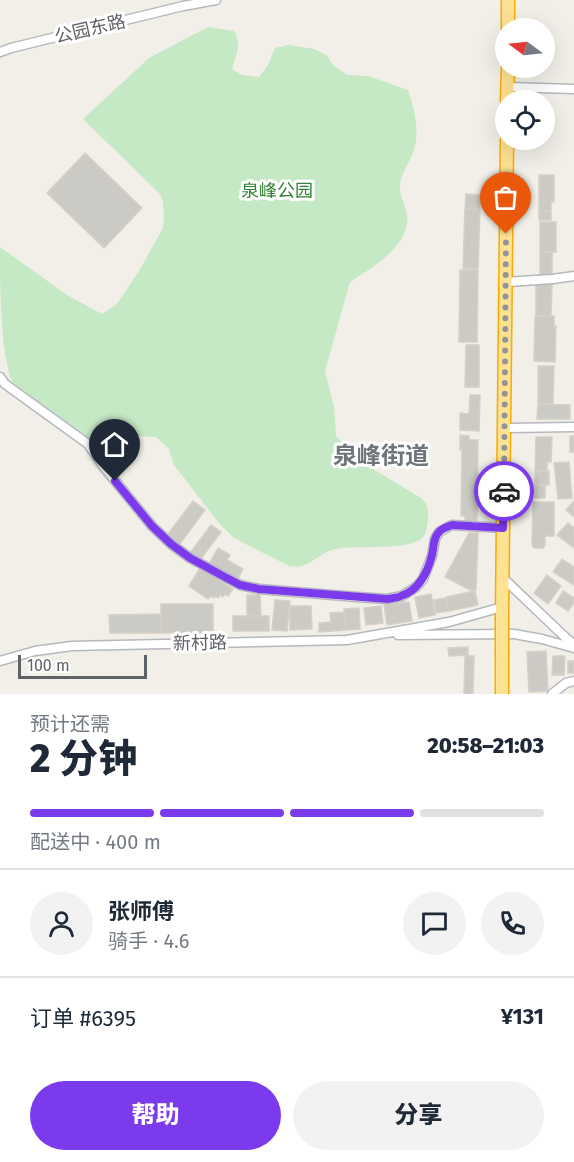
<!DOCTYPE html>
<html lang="zh">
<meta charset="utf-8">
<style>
body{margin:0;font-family:"Fira Sans","Noto Sans SC",sans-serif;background:#f2f2f3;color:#1f2937;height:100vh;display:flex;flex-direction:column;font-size:22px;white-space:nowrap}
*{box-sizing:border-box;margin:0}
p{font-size:20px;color:#747a83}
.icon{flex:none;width:33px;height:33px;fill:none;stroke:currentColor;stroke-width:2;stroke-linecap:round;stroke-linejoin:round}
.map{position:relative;height:694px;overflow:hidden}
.drawer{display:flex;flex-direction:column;background:#fff;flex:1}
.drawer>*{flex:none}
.needle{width:39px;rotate:285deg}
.fabs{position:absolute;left:495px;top:18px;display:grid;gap:12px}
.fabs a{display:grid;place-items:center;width:60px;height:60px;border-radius:50%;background:#fff;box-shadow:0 6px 24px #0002;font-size:30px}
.scale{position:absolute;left:18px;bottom:15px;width:129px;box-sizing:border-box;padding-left:6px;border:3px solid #5f6368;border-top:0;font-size:16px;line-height:21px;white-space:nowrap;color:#5f6368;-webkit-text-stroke:4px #fff;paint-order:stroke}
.pin{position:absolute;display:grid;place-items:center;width:51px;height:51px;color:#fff;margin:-62px -26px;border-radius:50% 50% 50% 0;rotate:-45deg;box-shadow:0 0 6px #0007}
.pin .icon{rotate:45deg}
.courier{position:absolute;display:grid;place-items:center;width:60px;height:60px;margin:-30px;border:4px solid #7c3aed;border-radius:50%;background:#fff;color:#222;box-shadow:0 2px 8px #0007}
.summary em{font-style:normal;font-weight:800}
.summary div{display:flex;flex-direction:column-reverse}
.summary{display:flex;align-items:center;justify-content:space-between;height:102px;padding:0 30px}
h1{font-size:39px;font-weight:800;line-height:45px}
.bar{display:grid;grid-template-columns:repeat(4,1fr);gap:9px 6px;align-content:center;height:72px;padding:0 30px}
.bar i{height:8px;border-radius:4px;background:#e0e1e3}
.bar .active{background:#7c3aed}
.bar p{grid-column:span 4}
.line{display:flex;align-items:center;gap:15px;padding:0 30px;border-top:2px solid #e0e1e3}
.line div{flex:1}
.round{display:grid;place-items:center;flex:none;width:63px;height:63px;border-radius:32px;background:#f2f2f3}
.primary-button{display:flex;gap:12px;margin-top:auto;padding:12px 30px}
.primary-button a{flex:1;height:69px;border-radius:36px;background:#7c3aed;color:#fff;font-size:24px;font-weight:800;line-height:69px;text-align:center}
.primary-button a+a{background:#f2f2f3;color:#1f2937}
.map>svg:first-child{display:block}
</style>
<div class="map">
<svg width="574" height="694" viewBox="0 0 574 694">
<rect width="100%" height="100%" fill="#f1efe8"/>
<path fill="#c5e8c5" d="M208,27l26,4c8,12 2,25 -2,38l10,6 17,2 9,-12 7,-17 13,-3 26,4 12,6 7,10 14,10 21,1 40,14c6,18 12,41 6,59 -3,11 -10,20 -13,30 -4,14 4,23 6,36 4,31 -36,53 -57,67l-25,89 9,36 2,29 27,27 58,35c8,7 7,12 7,21 -1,7 -1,13 -5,18 -11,14 -68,8 -87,12 -20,4 -25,21 -47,17l-55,-28 -15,-15 -45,-58 -5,-16 -13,-12 -20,-1 -10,17 -27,-8 -86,-62c-13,-27 -13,-102 -13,-136l67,48 35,19 15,-10 22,-33 24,-43 1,-8 -1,-18 -3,-8 -77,-75 66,-61z"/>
<path fill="#cccac5" stroke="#d6d1c6" stroke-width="1.5" d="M85,153l57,55 -38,40 -57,-55z
M539,175h15v27h-3v9h-12z
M466,194l14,1v14h-15z
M465,209h15l-2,60 -15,-1z
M539,211h12v9h-12z
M540,222h16v30h-16z
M540,252h12v24h-12z
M460,270h18l-1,72h-18z
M536,283h16l-1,33h-15z
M535,316h19v10h2l-1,36 -21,-1z
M466,345h13v42h-14z
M538,366h16l-1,38h-15z
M470,395h10l-1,36 -19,-1v-17l9,1z
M538,404l32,1v14h-33z
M460,435l9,1v4h9l-1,81 -12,-1v-4h-4l1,-66h-2z
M570,436h4v16h-4z
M536,437h16l-1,25h-4v9h-12z
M569,462l3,36 -14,1 -4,-36z
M535,471h14v14h-14z
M535,485h10v13h-10z
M193,501l12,9 -25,34 -12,-10z
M574,501v16l-8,-7z
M533,502h21v34h-9v9l-2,3h-9l-2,-3z
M568,523l6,5v20l-17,-13z
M211,525l10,7 -21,28 -10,-7z
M469,533h9l-2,57h-6l-25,-13z
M218,548l12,7 -3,5 16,9 -5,10 -29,-15z
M562,559l12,8v18l-21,-13z
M200,568l33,21 -5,7 -3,-2 -2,3 -3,-2 -2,3 -3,-2 -1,2 -4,-2 -2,3 -19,-13z
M547,575l14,11 -13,18 -14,-11z
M475,591l3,14 -29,6 -3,-14z
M563,591l11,7v5l-6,8 -12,-8z
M431,594l4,21 -16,3 -4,-21z
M247,595h13l1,21h-14z
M446,598l3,13 -13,2 -2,-13z
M275,600l15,1 -3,30 -15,-1z
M409,602l3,19 -25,4 -3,-20z
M161,604h52v29h-52z
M290,606h21l1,23 -22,1z
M381,606l2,17 -17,2 -2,-17z
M359,608l1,21 -14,1 -2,-21z
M345,612l1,18 -27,2v-9l12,-1 -1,-9z
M161,614v19h-51l-1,-18z
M233,616h36v15h-36z
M468,647v8l-19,1 -1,-8z
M546,651l2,40 -19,1 -2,-40z
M465,656h9l-1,38h-9z
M553,656h12l-1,19h-12z
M568,661h6v12h-6z"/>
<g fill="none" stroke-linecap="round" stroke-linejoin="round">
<defs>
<path id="minor" d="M0,52l11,-4 172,-42 33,-6
M507,87l67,2
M506,282l47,-3 21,-3
M0,377l5,7 83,60 15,22 49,60 19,18 19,14 50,27 19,4 98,8 30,2 15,-3 14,-9 7,-8 9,-23 3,-17 4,-7 13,-7 51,3
M505,428l69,-1
M502,577l64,61 8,6
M398,635l116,-1 28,5 32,9
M0,661l35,-10 37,-5 275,-6 102,-18 53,-15
M552,694l14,-11 8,-2"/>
<path id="highway" d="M508,28v-28
M507,100l1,-32
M502,617l5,-477
M502,654v40"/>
</defs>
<use href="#minor" stroke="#b5b8bc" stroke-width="11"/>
<use href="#highway" stroke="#f9ab00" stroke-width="15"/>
<use href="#minor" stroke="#fff" stroke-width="8"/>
<use href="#highway" stroke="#fde293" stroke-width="12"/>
<defs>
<path id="highway-bridge" d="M502,617v37"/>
</defs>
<use href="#highway-bridge" stroke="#f9ab00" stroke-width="15" stroke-linecap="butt"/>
<use href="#highway-bridge" stroke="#fde293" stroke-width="12"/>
</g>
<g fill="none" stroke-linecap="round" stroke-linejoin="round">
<path stroke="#929495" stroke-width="6" stroke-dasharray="0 10.8" d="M504,491l2,-257"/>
<path stroke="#7c3aed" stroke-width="8" d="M115,481l37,45 19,18 19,14 33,18 17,9 19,4 128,10c4,-1 10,-1 14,-3 18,-6 27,-25 31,-41 2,-8 1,-17 7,-23 3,-4 9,-5 13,-7l51,3 1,-37"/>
</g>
<g text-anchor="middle" stroke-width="6" stroke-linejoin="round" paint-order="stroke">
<g font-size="18" fill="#5f6368" stroke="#fff">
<text transform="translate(90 29) rotate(-13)" y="6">公园东路</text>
<text transform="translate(200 643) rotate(-1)" y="6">新村路</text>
</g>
<g font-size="18" fill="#348238" stroke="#fff">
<text x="277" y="197">泉峰公园</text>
</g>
<g font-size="24" font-weight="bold" fill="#70757a" stroke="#fff">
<text x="381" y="464">泉峰街道</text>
</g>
</g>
</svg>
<div class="fabs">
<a><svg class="needle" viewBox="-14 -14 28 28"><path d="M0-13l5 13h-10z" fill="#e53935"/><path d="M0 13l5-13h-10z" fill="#747a83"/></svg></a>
<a><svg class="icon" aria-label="locate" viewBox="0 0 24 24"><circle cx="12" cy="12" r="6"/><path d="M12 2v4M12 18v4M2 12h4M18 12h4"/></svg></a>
</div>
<div class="scale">100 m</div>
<div class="pin" style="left:506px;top:234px;background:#ea580c"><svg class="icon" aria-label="bag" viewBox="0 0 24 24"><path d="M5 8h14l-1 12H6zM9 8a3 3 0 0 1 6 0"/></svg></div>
<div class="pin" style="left:115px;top:481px;background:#1f2937"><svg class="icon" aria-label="home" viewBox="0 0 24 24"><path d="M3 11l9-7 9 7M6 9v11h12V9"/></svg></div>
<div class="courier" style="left:504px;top:491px"><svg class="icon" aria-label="car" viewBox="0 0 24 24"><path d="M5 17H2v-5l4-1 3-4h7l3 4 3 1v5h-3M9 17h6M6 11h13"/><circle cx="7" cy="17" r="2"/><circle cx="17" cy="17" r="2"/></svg></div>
</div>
<section class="drawer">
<div class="summary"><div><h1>2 分钟</h1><p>预计还需</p></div><em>20:58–21:03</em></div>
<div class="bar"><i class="active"></i><i class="active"></i><i class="active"></i><i></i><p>配送中 · 400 m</p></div>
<div class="line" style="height:108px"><a class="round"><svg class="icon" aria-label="person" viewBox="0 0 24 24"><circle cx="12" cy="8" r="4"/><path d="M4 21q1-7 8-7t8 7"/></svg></a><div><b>张师傅</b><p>骑手 · 4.6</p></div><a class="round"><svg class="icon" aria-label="chat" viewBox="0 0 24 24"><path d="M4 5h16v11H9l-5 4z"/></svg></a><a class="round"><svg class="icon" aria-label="phone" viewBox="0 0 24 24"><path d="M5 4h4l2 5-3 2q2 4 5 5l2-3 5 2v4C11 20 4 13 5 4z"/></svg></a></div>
<div class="line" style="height:78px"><div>订单 #6395</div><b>¥131</b></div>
<div class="primary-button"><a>帮助</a><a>分享</a></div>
</section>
